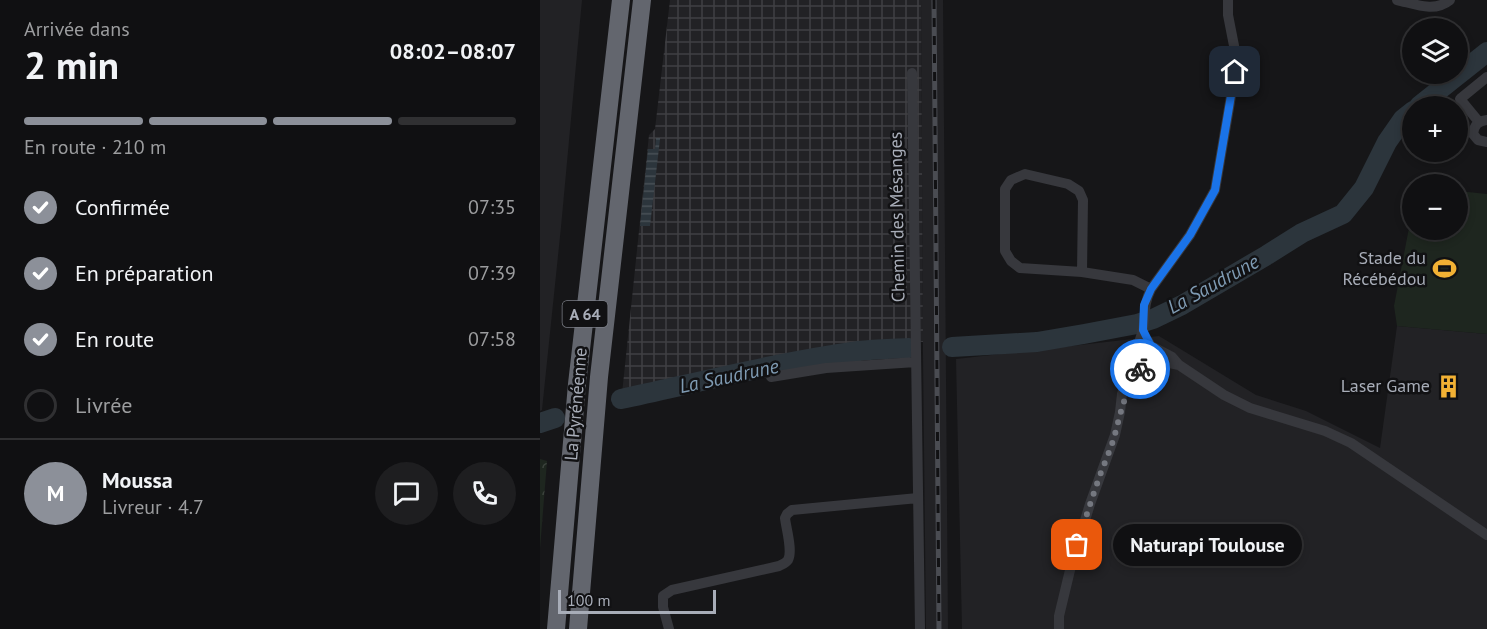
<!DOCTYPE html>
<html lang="fr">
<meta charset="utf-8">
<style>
body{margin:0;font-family:"PT Sans",sans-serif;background:#1e1e20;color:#f1f3f6;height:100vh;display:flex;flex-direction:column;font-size:22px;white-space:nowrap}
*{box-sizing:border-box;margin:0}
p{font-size:20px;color:#9c9d9f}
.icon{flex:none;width:33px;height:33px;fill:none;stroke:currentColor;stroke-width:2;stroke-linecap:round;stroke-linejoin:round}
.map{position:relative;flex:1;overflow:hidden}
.side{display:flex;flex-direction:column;background:#101012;width:540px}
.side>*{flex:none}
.controls{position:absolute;left:862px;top:18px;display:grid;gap:12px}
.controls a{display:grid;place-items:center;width:66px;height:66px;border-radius:50%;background:#101012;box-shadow:0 3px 9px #0003,0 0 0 2px #303032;font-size:30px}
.scale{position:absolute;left:18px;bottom:15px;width:158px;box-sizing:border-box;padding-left:6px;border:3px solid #a8adb8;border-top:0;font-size:16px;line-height:21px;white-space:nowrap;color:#a8adb8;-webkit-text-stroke:4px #111113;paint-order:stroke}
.pin{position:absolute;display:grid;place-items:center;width:51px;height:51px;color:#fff;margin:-26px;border-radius:12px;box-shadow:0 3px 9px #0006}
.courier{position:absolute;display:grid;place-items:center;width:60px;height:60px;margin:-30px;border:4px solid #1a73e8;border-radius:50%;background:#fff;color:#222;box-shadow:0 2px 8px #0007}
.bubble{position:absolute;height:42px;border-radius:21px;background:#101012;box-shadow:0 3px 9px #0003,0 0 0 2px #303032;font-size:20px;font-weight:700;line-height:42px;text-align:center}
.head em{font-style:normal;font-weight:700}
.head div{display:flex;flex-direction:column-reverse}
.head{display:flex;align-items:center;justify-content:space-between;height:102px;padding:0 24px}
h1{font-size:39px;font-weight:700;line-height:45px}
.bar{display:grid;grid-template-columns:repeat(4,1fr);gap:9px 6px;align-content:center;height:72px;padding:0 24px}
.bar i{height:8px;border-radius:4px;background:#303032}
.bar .on{background:#8c9099}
.bar p{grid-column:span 4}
.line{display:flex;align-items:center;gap:15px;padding:0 24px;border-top:2px solid #303032}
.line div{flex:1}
.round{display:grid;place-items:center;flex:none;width:63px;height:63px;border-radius:32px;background:#1e1e20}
ol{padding:0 24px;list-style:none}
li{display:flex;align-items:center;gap:18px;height:66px}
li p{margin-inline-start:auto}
li .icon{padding:6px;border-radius:50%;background:#8c9099;color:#fff;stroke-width:4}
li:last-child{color:#9c9d9f}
li i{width:33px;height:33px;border:3px solid #303032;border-radius:50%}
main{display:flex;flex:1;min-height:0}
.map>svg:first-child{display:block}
</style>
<main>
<section class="side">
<div class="head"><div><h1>2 min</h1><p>Arrivée dans</p></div><em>08:02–08:07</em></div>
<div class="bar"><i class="on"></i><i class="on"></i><i class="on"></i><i></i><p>En route · 210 m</p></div>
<ol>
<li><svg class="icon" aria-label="check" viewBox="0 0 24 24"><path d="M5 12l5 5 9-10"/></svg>Confirmée<p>07:35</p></li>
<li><svg class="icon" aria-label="check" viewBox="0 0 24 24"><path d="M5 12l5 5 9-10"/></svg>En préparation<p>07:39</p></li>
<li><svg class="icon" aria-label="check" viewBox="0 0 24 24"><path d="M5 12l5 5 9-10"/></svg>En route<p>07:58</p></li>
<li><i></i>Livrée</li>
</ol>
<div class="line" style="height:108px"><b class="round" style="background:#8c9099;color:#fff">M</b><div><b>Moussa</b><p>Livreur · 4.7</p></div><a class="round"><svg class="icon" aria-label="chat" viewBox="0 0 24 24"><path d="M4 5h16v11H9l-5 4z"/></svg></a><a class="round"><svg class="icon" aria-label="phone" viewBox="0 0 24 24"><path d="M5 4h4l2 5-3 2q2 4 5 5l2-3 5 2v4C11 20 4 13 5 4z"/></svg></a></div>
</section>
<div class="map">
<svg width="947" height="629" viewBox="0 0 947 629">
<defs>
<pattern id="industrial-grid" width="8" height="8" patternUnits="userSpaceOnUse" patternTransform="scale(1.5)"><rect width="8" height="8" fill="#222225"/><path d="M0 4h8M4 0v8" fill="none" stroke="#3f3f43"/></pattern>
<pattern id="forest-crowns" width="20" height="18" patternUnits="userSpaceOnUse" patternTransform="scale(1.5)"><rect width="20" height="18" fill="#1e261f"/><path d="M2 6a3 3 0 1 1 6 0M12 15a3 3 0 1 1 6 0" fill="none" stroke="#3c433d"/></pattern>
<pattern id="water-rules" width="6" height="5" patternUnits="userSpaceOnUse" patternTransform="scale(1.5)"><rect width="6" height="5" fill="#2c353c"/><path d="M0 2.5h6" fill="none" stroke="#485056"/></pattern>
</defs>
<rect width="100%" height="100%" fill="#161618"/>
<path fill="#222225" d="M0,0h42l-21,227 -19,183 -2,1z
M381,0h22l5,629h-22l-3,-274z
M857,326l90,8v295h-525l-6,-270 203,-23 97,59 50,16 74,37z"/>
<path fill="url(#industrial-grid)" d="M130,0h251l2,342 -30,-2 -49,5 -95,17 -74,17 -53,15 27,-259 6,-6z"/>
<path fill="#1e261f" d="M918,191l29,3v140l-90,-8 -3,-20 19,-99v23h45z"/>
<path fill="url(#forest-crowns)" d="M0,459l7,2 -7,87z"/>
<path fill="url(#water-rules)" d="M116,138h4v1l-10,87h-10l8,-77h7z"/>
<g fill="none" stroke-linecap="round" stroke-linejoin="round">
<path stroke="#2c353c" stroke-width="20" d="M879,106l68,-54
M412,347l85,-5 47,-8 53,-10 16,-5 29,-14 85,-50 35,-22 41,-19 21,-26 23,-46 16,-23 10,-8
M81,399c79,-17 158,-37 238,-48 17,-2 34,-2 50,-3
M0,423l15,-5"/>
<path stroke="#37383d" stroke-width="10" d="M857,0c18,4 37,13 53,0
M372,73l8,556
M947,120c-9,1 -13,5 -14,14l5,6 9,2
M939,122l-19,-23 27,-22
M485,174l43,10 11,7 4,9 -1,72 -62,-4 -9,-7 -6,-10v-62l6,-9z
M542,272l51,8 18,9
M611,346l21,11 7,8 45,30 26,13 75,23 26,12 136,92
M605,355l10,5 24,5
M231,377l55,-9 90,-6
M592,384l5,-12 14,-14v-12l-3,-5
M129,629l-6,-22v-11l9,-6 107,-24c4,-2 7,-3 9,-6 5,-9 -2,-32 -3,-42l2,-4 5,-4 126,-12
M519,629v-13l12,-50 19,-62 25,-69 5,-23 2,-18 16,-45c0,-7 4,-13 5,-20 3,-16 0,-24 8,-40l39,-54 25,-45 22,-129 -9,-46v-15"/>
<path stroke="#63666e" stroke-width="18" d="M16,629l21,-245 44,-384
M38,629l21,-252 43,-377"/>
<defs>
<path id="rail" d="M394,0l5,629"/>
</defs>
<use href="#rail" stroke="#4a4c52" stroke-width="5"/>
<use href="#rail" stroke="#111113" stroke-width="3" stroke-dasharray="9" stroke-linecap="butt"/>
</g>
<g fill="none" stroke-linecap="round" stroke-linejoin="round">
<path stroke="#757880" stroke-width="6" stroke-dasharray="0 10.8" d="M537,545c7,-22 14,-44 22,-67 5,-14 12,-29 16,-44 5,-19 12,-50 25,-65"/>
<path stroke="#1a73e8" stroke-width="8" d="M600,369l11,-11v-12l-8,-16 1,-25 7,-16 39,-54 25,-45 20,-118"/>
</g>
<defs>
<symbol id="stadium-bare" viewBox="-9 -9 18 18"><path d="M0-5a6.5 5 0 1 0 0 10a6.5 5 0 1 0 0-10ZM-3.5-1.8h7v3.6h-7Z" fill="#f2b134" stroke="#111113" stroke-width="2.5" paint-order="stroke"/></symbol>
<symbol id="building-bare" viewBox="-9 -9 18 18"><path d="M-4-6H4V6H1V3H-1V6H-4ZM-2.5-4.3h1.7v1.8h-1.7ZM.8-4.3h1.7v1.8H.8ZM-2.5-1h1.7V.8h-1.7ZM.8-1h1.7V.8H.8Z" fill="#f2b134" stroke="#111113" stroke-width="2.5" paint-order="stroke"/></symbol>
</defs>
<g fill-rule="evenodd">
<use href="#stadium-bare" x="888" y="252" width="33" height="33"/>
<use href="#building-bare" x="892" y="370" width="33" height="33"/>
</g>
<g text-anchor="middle" stroke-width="5" stroke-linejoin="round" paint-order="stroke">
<rect fill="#111113" stroke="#7b7e86" stroke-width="1.5" x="22.5" y="301" width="45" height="26" rx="4.5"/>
<g font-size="16" font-weight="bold" fill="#a8adb8">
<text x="45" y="320">A 64</text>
</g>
<g font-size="18" fill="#a8adb8" stroke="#111113">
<text transform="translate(357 217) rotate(-91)" y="6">Chemin des Mésanges</text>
<text transform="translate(36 404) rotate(-85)" y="6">La Pyrénéenne</text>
</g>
<g font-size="18" fill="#a8adb8" stroke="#111113" text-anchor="end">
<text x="886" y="264">Stade du<tspan x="886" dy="21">Récébédou</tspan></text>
<text x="890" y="392">Laser Game</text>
</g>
<g font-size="20" font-style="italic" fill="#7f9bb3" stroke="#111113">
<text transform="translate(673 284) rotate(-29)" y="7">La Saudrune</text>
<text transform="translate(189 376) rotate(-12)" y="7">La Saudrune</text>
</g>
</g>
</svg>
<div class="controls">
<a><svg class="icon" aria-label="layers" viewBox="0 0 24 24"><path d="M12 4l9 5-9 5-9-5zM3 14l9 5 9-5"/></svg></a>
<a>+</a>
<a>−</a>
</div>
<div class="scale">100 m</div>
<div class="pin" style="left:537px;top:545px;background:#ea580c"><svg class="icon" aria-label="bag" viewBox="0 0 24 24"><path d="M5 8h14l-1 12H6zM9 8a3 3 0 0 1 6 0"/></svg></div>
<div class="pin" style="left:695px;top:72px;background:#1f2937"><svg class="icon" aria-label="home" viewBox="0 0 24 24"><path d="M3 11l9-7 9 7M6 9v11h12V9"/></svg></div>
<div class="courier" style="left:600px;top:369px"><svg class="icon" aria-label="bike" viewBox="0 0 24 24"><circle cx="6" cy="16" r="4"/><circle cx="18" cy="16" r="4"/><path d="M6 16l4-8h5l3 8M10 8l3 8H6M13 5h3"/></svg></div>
<div class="bubble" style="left:573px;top:524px;width:189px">Naturapi Toulouse</div>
</div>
</main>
